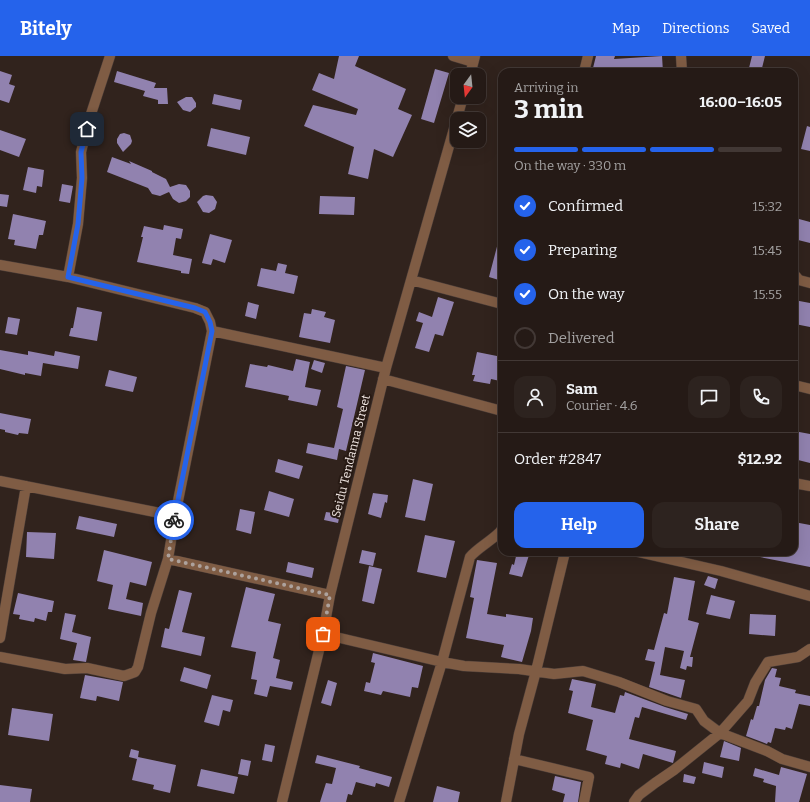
<!DOCTYPE html>
<meta charset="utf-8">
<style>
body{margin:0;font-family:Bitter,serif;background:#2d231f;color:#f1f3f6;height:100vh;display:flex;flex-direction:column;font-size:15px;white-space:nowrap}
*{box-sizing:border-box;margin:0}
p{font-size:13px;color:#a3a1a1}
.icon{flex:none;width:22px;height:22px;fill:none;stroke:currentColor;stroke-width:2;stroke-linecap:round;stroke-linejoin:round}
.map{position:relative;flex:1;overflow:hidden}
.details{position:absolute;left:498px;top:12px;width:300px;height:488px;display:flex;flex-direction:column;background:#251a16;border-radius:12px;box-shadow:0 4px 16px #0002,0 0 0 1px #423835}
.details>*{flex:none}
.needle{width:26px;rotate:195deg}
.tools{position:absolute;left:450px;top:12px;display:grid;gap:8px}
.tools a{display:grid;place-items:center;width:36px;height:36px;border-radius:8px;background:#251a16;box-shadow:0 4px 16px #0002,0 0 0 1px #423835;font-size:20px}
.pin{position:absolute;display:grid;place-items:center;width:34px;height:34px;color:#fff;margin:-17px;border-radius:8px;box-shadow:0 2px 6px #0006}
.courier{position:absolute;display:grid;place-items:center;width:40px;height:40px;margin:-20px;border:3px solid #2563eb;border-radius:50%;background:#fff;color:#222;box-shadow:0 1px 5px #0007}
.overview em{font-style:normal;font-weight:700}
.overview div{display:flex;flex-direction:column-reverse}
.overview{display:flex;align-items:center;justify-content:space-between;height:68px;padding:0 16px}
h1{font-size:26px;font-weight:700;line-height:30px}
.bar{display:grid;grid-template-columns:repeat(4,1fr);gap:6px 4px;align-content:center;height:48px;padding:0 16px}
.bar i{height:5px;border-radius:3px;background:#423835}
.bar .selected{background:#2563eb}
.bar p{grid-column:span 4}
.line{display:flex;align-items:center;gap:10px;padding:0 16px;border-top:1px solid #423835}
.line div{flex:1}
.round{display:grid;place-items:center;flex:none;width:42px;height:42px;border-radius:12px;background:#2d231f}
ol{padding:0 16px;list-style:none}
li{display:flex;align-items:center;gap:12px;height:44px}
li p{margin-inline-start:auto}
li .icon{padding:4px;border-radius:50%;background:#2563eb;color:#fff;stroke-width:4}
li:last-child{color:#a3a1a1}
li i{width:22px;height:22px;border:2px solid #423835;border-radius:50%}
.cta{display:flex;gap:8px;margin-top:auto;padding:8px 16px}
.cta a{flex:1;height:46px;border-radius:12px;background:#2563eb;color:#fff;font-size:16px;font-weight:700;line-height:46px;text-align:center}
.cta a+a{background:#2d231f;color:#f1f3f6}
header{display:flex;align-items:center;gap:24px;box-sizing:border-box;height:56px;padding:0 20px;background:#2563eb;color:#fff}
header strong{font-size:19px}
nav{display:flex;gap:22px;margin-inline-start:auto;font-size:14px}
.map>svg:first-child{display:block}
</style>
<header>
<strong>Bitely</strong>
<nav><a>Map</a><a>Directions</a><a>Saved</a></nav>
</header>
<div class="map">
<svg width="810" height="746" viewBox="0 0 810 746">
<rect width="100%" height="100%" fill="#31231d"/>
<path fill="#9182af" d="M339,0h20l-4,10 51,23 -8,20 14,6 -19,42 -19,-8 -6,30 -20,-5 6,-27 -50,-21 9,-21 43,10 2,-6 -46,-19 7,-17 15,6z
M596,0h19l-1,3 48,-3 1,16h-71z
M752,0h13l-4,16h-13z
M435,13l14,4 -15,50 -13,-4z
M0,15l12,4 -3,9 6,2 -6,17 -9,-3z
M117,15l39,12 -2,5h13l1,16h-10v-4l-15,-4 2,-5 -31,-9z
M214,38l28,6 -2,10 -28,-6z
M186,41h6l4,6v4l-6,5 -7,-2 -6,-8z
M807,70l3,1v24l-9,-2z
M211,72l39,9 -4,18 -39,-9z
M0,74l26,9 -7,18 -19,-7z
M124,77l6,2 2,6 -1,3 -8,8 -6,-9v-4l3,-5z
M112,101l19,7 -2,-3 23,10v1l14,7 4,8 9,-3 7,1 4,6v6l-4,4 -7,2 -6,-4 -4,-7 -9,4 -8,-2 -4,-6 -41,-16z
M28,111l16,3 -2,17 -5,-1 -1,7 -13,-3z
M62,128l11,2 -3,17 -11,-2z
M0,138l9,1 -2,12 -7,-1z
M206,139l7,1 4,6 -2,7 -6,4 -6,-1 -6,-10 6,-6z
M320,140l35,1 -1,18 -35,-1z
M13,158l33,7 -3,14h-4l-3,14 -22,-4 1,-5 -7,-1z
M799,163l11,3v21l-16,-4v-12l3,1z
M164,169l19,4 -2,10 -5,-1 -3,17 19,4 -3,15 -8,-1v-2l-44,-9 6,-25h-2l3,-11 19,4z
M210,178l22,6 -7,23 -12,-4 -2,6 -9,-2z
M499,183l3,1v41l-13,-4z
M278,207l9,2 -2,8 13,3 -4,18 -37,-8 4,-18 15,3z
M438,241l16,5 -11,34 -8,-2 -6,18 -14,-4 8,-25 -7,-2 3,-9 13,5z
M794,244l16,3v24l-15,-3 1,-3h-2z
M248,246l11,3 -3,14 -11,-3z
M77,251l25,5 -5,29 -28,-5 2,-8h2z
M312,253l14,3 -2,5 11,3 -5,23 -31,-6 5,-24 7,1z
M8,261l12,2 -3,16 -12,-2z
M0,294l28,5v-4l26,5 1,-5 25,5 -2,13 -35,-6 -2,13 -16,-3v2l-25,-6z
M477,296l25,5v15l-2,9 -9,-2 -1,5 -17,-3 2,-6h-3z
M296,303l14,3 -5,25 16,3 -4,16 -29,-6 1,-4 -44,-9 5,-23 17,3 1,-2 25,6z
M314,304l11,3 -3,10 -11,-4z
M346,310l19,4 -19,81 -7,-2 -2,11 -31,-7 2,-10 26,5 9,-39 -6,-2z
M109,314l28,7 -4,15 -28,-6z
M0,357l31,6 -3,15 -9,-1 -1,2 -13,-3v-2l-5,-1z
M794,375l16,3v29l-16,-4z
M278,403l25,7 -4,13 -24,-7z
M413,423l20,5 -8,37 -20,-4z
M269,435l25,8 -5,18 -25,-7z
M373,437l15,2 -1,8 -2,-1 -4,16 -13,-4z
M240,453l15,3 -4,22 -15,-4z
M326,456l14,2 -2,9 -14,-3z
M79,460l38,8 -3,13 -38,-8z
M794,466l16,3v42l-55,-11v-4h39z
M27,476l29,1 -2,26 -28,-2z
M425,479l30,6 -9,37 -29,-6z
M104,494l48,12 -6,24 -16,-4 -4,17 17,4 -2,13 -33,-7 5,-24 -16,-4z
M362,494l14,3 -3,13 -14,-3z
M517,496h13l-8,25 -13,-3 3,-10 2,1z
M477,504l20,3 -10,51 19,3v-3l27,4 -2,13 -9,31 -21,-5 3,-12 -38,-7 8,-40 -4,-1z
M288,506l26,6 -2,10 -26,-6z
M369,510l13,3 -8,35 -12,-3z
M708,520l10,3 -3,10 -11,-4z
M674,521l21,4 -7,39 11,3 -9,34h3l-1,10 -5,-1 -1,4 -6,-2 4,-17 -19,-4 -5,28 25,5 -4,18 -32,-11 6,-25 -10,-2 3,-11 6,1 10,-37 3,1z
M246,531l29,7 -7,27 13,3 -8,34 7,2 -4,18 17,4 -2,8 -21,-4 -3,11 -13,-3 3,-14 -6,-1 5,-27 -25,-5z
M179,534l13,3 -10,39 23,5 -4,19 -40,-9 4,-19 4,1z
M18,537l36,8 -2,11h-4l-2,9 -11,-3 -1,4 -15,-3 1,-4 -7,-1z
M711,539l24,6 -5,18 -24,-5z
M65,557l11,2 -4,17 19,5 -5,25 -13,-2 4,-17 -17,-4z
M750,558l26,1 -1,21 -26,-2z
M373,597l50,13 -5,22 -6,-1 -2,10 -27,-6 -2,4 -17,-4 2,-9 4,1 5,-20 -4,-1z
M184,611l27,8 -4,14 -27,-8z
M772,612l5,1 -2,8 6,1 -2,8 17,4 -1,3 15,3v10l-11,-2 -7,25 -6,-2 -1,3 -10,-2 -4,15 -3,-1 -1,2 -21,-8 5,-17 2,1 4,-14h2l6,-26z
M85,619l38,7 -4,19 -22,-5 -1,5 -16,-3z
M572,623l24,5 -5,23 24,6 5,-18 4,1 1,-4 40,15 23,7 -2,6 -44,-13 -3,11 -4,-1 -6,22 47,12 -3,12 -30,-9 -4,15 -18,-6 -1,5 -15,-4 2,-8 -21,-6 7,-30 -25,-7 5,-22 -4,-1z
M328,624l9,3 -6,23 -10,-3z
M212,639l21,5 -3,12 -7,-2 -4,16 -15,-4z
M12,652l41,6 -4,27 -41,-6z
M724,685l17,7 -2,13 -19,-4z
M265,688l10,2 -3,16 -10,-2z
M131,693l8,2 -1,6 38,8 -6,28 -17,-4 1,-4 -22,-5 5,-21 -8,-2z
M317,699l43,11 -1,2 33,9 -3,10 -13,-4 -1,4 -19,-5 -4,13 -4,-1 -2,8h-26l6,-19 6,1 4,-16 -21,-5z
M241,703l10,2 -3,15 -10,-2z
M704,706l20,5 -2,11 -20,-5z
M781,711l26,7 -8,28h-24l1,-16 -13,-4 1,-3 -11,-3 2,-8 24,7z
M201,713l37,8 -4,17 -37,-8z
M684,718l12,3 -2,7 -11,-2z
M555,720l26,6 -3,20h-15l2,-8 -13,-4z
M0,729l32,4 -2,13h-30z
M437,730l23,6 -2,10h-25z"/>
<g fill="none" stroke-linecap="round" stroke-linejoin="round">
<defs>
<path id="minor" d="M453,0l20,6
M681,0l1,16
M584,16l4,-16
M470,19l5,-19
M0,209l68,12 127,31 10,4 5,10 2,9 -37,185 -7,43 -17,54 -13,54 -3,5 -11,4 -37,-8 -22,1 -65,-12
M794,218l5,6 11,3
M68,221l10,-53 4,-46 -1,-26 9,-35 20,-61
M411,224l91,24
M212,275l174,37
M383,323l119,32
M794,329l16,4
M0,425l175,35
M794,427l16,3
M638,496l83,19 89,25
M168,503l162,36
M323,578l119,28 22,4 55,3 35,5 29,-3 36,11 48,19 29,8 8,12 16,12 47,18 15,8 28,8
M0,582l26,-152
M514,703l75,18 -5,25
M282,746l41,-168 7,-39 56,-227 77,-271
M399,746l43,-140 28,-105c8,-10 28,-20 32,-28
M506,746l13,-68 17,-63 29,-119
M634,746l5,-7 16,-12 19,-13 46,-37 28,-32 7,-18 13,-21 30,-5 12,-8"/>
</defs>
<use href="#minor" stroke="#4c3e39" stroke-width="11"/>
<use href="#minor" stroke="#7f5c44" stroke-width="10"/>
</g>
<g fill="none" stroke-linecap="round" stroke-linejoin="round">
<path stroke="#ada29d" stroke-width="4" stroke-dasharray="0 7.2" d="M174,464l-6,39 162,36 -7,39"/>
<path stroke="#2563eb" stroke-width="5" d="M87,73l-6,23 1,26 -4,46 -10,53 127,31 10,4 5,10 2,9 -38,189"/>
</g>
<g text-anchor="middle" stroke-width="4" stroke-linejoin="round" paint-order="stroke">
<g font-size="12" fill="#f0e6e2" stroke="#271a14">
<text transform="translate(351 400) rotate(-76)" y="4">Seidu Tendanna Street</text>
</g>
</g>
</svg>
<div class="tools">
<a><svg class="needle" viewBox="-14 -14 28 28"><path d="M0-13l5 13h-10z" fill="#e53935"/><path d="M0 13l5-13h-10z" fill="#a3a1a1"/></svg></a>
<a><svg class="icon" aria-label="layers" viewBox="0 0 24 24"><path d="M12 4l9 5-9 5-9-5zM3 14l9 5 9-5"/></svg></a>
</div>
<div class="pin" style="left:323px;top:578px;background:#ea580c"><svg class="icon" aria-label="bag" viewBox="0 0 24 24"><path d="M5 8h14l-1 12H6zM9 8a3 3 0 0 1 6 0"/></svg></div>
<div class="pin" style="left:87px;top:73px;background:#1f2937"><svg class="icon" aria-label="home" viewBox="0 0 24 24"><path d="M3 11l9-7 9 7M6 9v11h12V9"/></svg></div>
<div class="courier" style="left:174px;top:464px"><svg class="icon" aria-label="bike" viewBox="0 0 24 24"><circle cx="6" cy="16" r="4"/><circle cx="18" cy="16" r="4"/><path d="M6 16l4-8h5l3 8M10 8l3 8H6M13 5h3"/></svg></div>
<section class="details">
<div class="overview"><div><h1>3 min</h1><p>Arriving in</p></div><em>16:00–16:05</em></div>
<div class="bar"><i class="selected"></i><i class="selected"></i><i class="selected"></i><i></i><p>On the way · 330 m</p></div>
<ol>
<li><svg class="icon" aria-label="check" viewBox="0 0 24 24"><path d="M5 12l5 5 9-10"/></svg>Confirmed<p>15:32</p></li>
<li><svg class="icon" aria-label="check" viewBox="0 0 24 24"><path d="M5 12l5 5 9-10"/></svg>Preparing<p>15:45</p></li>
<li><svg class="icon" aria-label="check" viewBox="0 0 24 24"><path d="M5 12l5 5 9-10"/></svg>On the way<p>15:55</p></li>
<li><i></i>Delivered</li>
</ol>
<div class="line" style="height:72px"><a class="round"><svg class="icon" aria-label="person" viewBox="0 0 24 24"><circle cx="12" cy="8" r="4"/><path d="M4 21q1-7 8-7t8 7"/></svg></a><div><b>Sam</b><p>Courier · 4.6</p></div><a class="round"><svg class="icon" aria-label="chat" viewBox="0 0 24 24"><path d="M4 5h16v11H9l-5 4z"/></svg></a><a class="round"><svg class="icon" aria-label="phone" viewBox="0 0 24 24"><path d="M5 4h4l2 5-3 2q2 4 5 5l2-3 5 2v4C11 20 4 13 5 4z"/></svg></a></div>
<div class="line" style="height:52px"><div>Order #2847</div><b>$12.92</b></div>
<div class="cta"><a>Help</a><a>Share</a></div>
</section>
</div>
